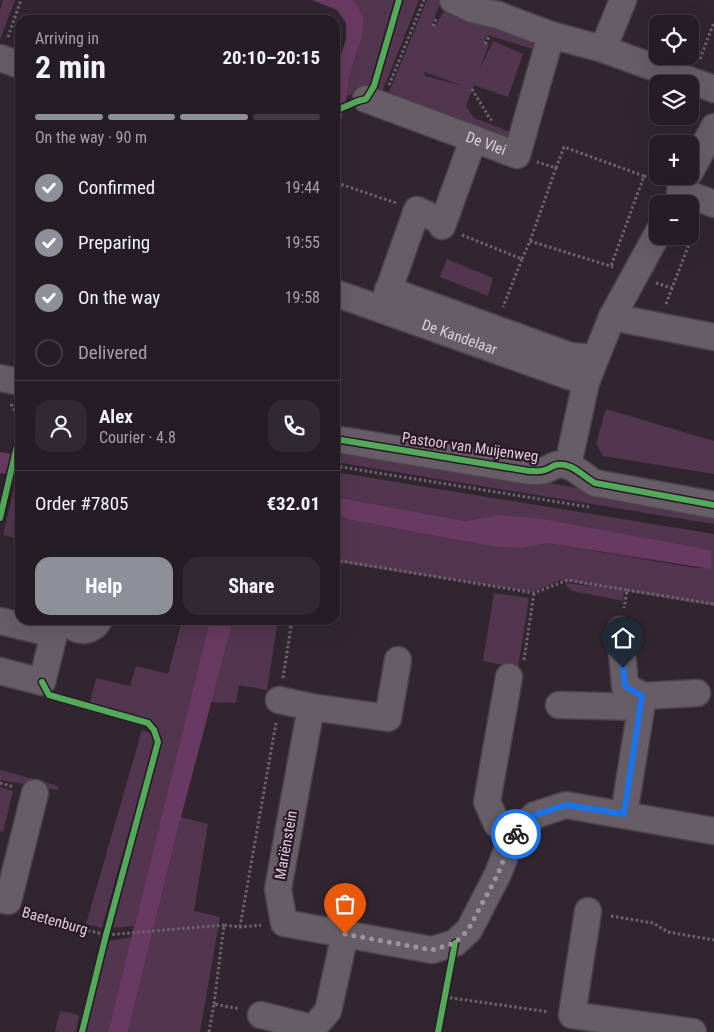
<!DOCTYPE html>
<meta charset="utf-8">
<style>
body{margin:0;font-family:"Roboto Condensed",sans-serif;background:#312931;color:#f1f3f6;height:100vh;display:flex;flex-direction:column;font-size:19px;white-space:nowrap}
*{box-sizing:border-box;margin:0}
p{font-size:16px;color:#a3a1a6}
.icon{flex:none;width:28px;height:28px;fill:none;stroke:currentColor;stroke-width:2;stroke-linecap:round;stroke-linejoin:round}
.map{position:relative;flex:1;overflow:hidden}
.sheet{position:absolute;left:15px;top:15px;width:325px;height:610px;display:flex;flex-direction:column;background:#251c24;border-radius:15px;box-shadow:0 5px 20px #0002,0 0 0 1px #423a41}
.sheet>*{flex:none}
.tools{position:absolute;left:649px;top:15px;display:grid;gap:10px}
.tools a{display:grid;place-items:center;width:50px;height:50px;border-radius:10px;background:#251c24;box-shadow:0 5px 20px #0002,0 0 0 1px #423a41;font-size:25px}
.pin{position:absolute;display:grid;place-items:center;width:42px;height:42px;color:#fff;margin:-51px -21px;border-radius:50% 50% 50% 0;rotate:-45deg;box-shadow:0 0 5px #0007}
.pin .icon{rotate:45deg}
.courier{position:absolute;display:grid;place-items:center;width:50px;height:50px;margin:-25px;border:4px solid #1a73e8;border-radius:50%;background:#fff;color:#222;box-shadow:0 1px 6px #0007}
.headline em{font-style:normal;font-weight:700}
.headline div{display:flex;flex-direction:column-reverse}
.headline{display:flex;align-items:center;justify-content:space-between;height:85px;padding:0 20px}
h1{font-size:32px;font-weight:700;line-height:38px}
.bar{display:grid;grid-template-columns:repeat(4,1fr);gap:8px 5px;align-content:center;height:60px;padding:0 20px}
.bar i{height:6px;border-radius:4px;background:#423a41}
.bar .active{background:#8c9099}
.bar p{grid-column:span 4}
.line{display:flex;align-items:center;gap:12px;padding:0 20px;border-top:1px solid #423a41}
.line div{flex:1}
.round{display:grid;place-items:center;flex:none;width:52px;height:52px;border-radius:15px;background:#312931}
ol{padding:0 20px;list-style:none}
li{display:flex;align-items:center;gap:15px;height:55px}
li p{margin-inline-start:auto}
li .icon{padding:5px;border-radius:50%;background:#8c9099;color:#fff;stroke-width:4}
li:last-child{color:#a3a1a6}
li i{width:28px;height:28px;border:2px solid #423a41;border-radius:50%}
.action{display:flex;gap:10px;margin-top:auto;padding:10px 20px}
.action a{flex:1;height:58px;border-radius:15px;background:#8c9099;color:#fff;font-size:20px;font-weight:700;line-height:58px;text-align:center}
.action a+a{background:#312931;color:#f1f3f6}
.map>svg:first-child{display:block}
</style>
<div class="map">
<svg width="714" height="1032" viewBox="0 0 714 1032">
<rect width="100%" height="100%" fill="#312630"/>
<path fill="#52354e" fill-rule="evenodd" d="M3,0h12l-15,40v-30z
M353,0h41l-24,83 -9,9 -14,4 2,-20 14,-43 1,-15 -5,-10z
M403,0h16l-37,92 -9,3z
M427,0h14l-9,24 4,1 11,-19 85,29 7,16 -51,-16 -4,7 5,2 -10,27 14,-30 30,13 -15,43 -34,-12 -8,21 8,12 39,15 -6,16 -122,-47zM424,72l40,14 -39,-10z
M447,259l46,19 -5,18 -48,-19z
M606,409l108,32v33l-111,-18 -7,-13z
M335,447l379,64v13l-379,-62z
M335,472l379,62v72l-90,-15 -1,10 -50,-10 -7,-5v-3l34,4 -40,-7 -27,12 -198,-30zM343,498l122,23 32,-6 214,35v18h-15l-143,-24c-10,-1 -15,1 -24,3 -11,2 -22,0 -33,0l-146,-27z
M17,476h3v63l-17,-4z
M494,593l35,5 -11,70 -35,-7z
M182,620h28l-76,306 -21,2 12,-50 37,-138 -4,-12 -8,-9 -60,-17 6,-24 34,8 6,-20 32,8z
M233,620h45l-11,70 -28,-5 -3,18 -25,-1z
M142,730l9,3 3,8 -52,187 -16,-4z
M0,770l59,16 -2,4 -57,-10z
M0,787l13,4 -10,41 -3,-1z
M181,817l27,7 -14,87 26,6 -20,115h-72z
M132,937l-24,95h-22l23,-91z
M60,1011l19,4 -3,17h-21z"/>
<path fill="#683a61" d="M312,0h41l6,8 5,10 -1,15 -14,43 -2,20 -12,49v-70l11,-36v-16l-9,-13z
M0,452l20,3v21l-20,-3z
M342,498l123,23 32,-6 40,3 174,32v19l-158,-25c-10,-1 -15,1 -24,3 -11,2 -22,0 -33,0l-146,-27 -8,-4 -2,-11z
M210,620h23l-52,197 -53,215h-20z"/>
<g fill="none" stroke-linecap="round" stroke-linejoin="round">
<defs>
<g id="minor">
<path d="M453,0l19,9 26,6 53,20 52,14 111,40"/>
<path d="M603,49l20,-49"/>
<path d="M0,58l20,7"/>
<path id="s1" d="M366,99l151,56 34,-120"/>
<path d="M690,172l24,-45"/>
<path d="M680,191l34,13"/>
<path d="M442,226l31,-86"/>
<path d="M388,290l182,66 25,2"/>
<path id="s2" d="M335,293l251,89"/>
<path d="M383,306l34,-96 26,12"/>
<path d="M612,317l102,20"/>
<path d="M0,378l20,4"/>
<path d="M335,439l194,32c5,0 11,1 16,-1 4,-1 7,-4 11,-5 16,-3 26,11 39,18l119,22"/>
<path d="M568,465l18,-83 26,-65 46,-84"/>
<path d="M67,620c8,13 24,14 32,0"/>
<path d="M0,621l54,13 -12,48 -42,-11"/>
<path d="M620,630l5,56 18,10"/>
<path d="M509,677l-22,125 10,22 15,13"/>
<path d="M279,700l32,7 77,11 10,-58"/>
<path d="M559,705l82,2"/>
<path d="M311,707l-33,182 6,34 148,27 23,-7 14,-13 29,-56 14,-37 23,-22 31,-10 148,26"/>
<path d="M624,814l19,-118 54,-3"/>
<path d="M0,899l8,2 27,-108"/>
<path d="M588,911l-16,104 121,17"/>
<path d="M261,1015l52,13"/>
<path d="M312,1032l1,-4 15,-17 17,-77"/>
</g>
</defs>
<use href="#minor" stroke="#4c424a" stroke-width="29"/>
<path stroke="#6c646c" stroke-width="3" stroke-dasharray="2.5 2.5" stroke-linecap="butt" d="M433,26l4,-9
M8,37l13,-37
M485,44l4,-7
M700,59l14,-37
M389,85l35,-85
M472,89l18,30 2,1
M556,168l8,-21 80,29 -33,90
M644,176l16,4
M335,188l2,-5 59,20
M462,235l60,24 -19,48
M530,241l83,26
M522,259l8,-18 26,-73 -19,-6
M656,283l16,5 26,-67
M666,304l6,-16
M11,404l5,9 4,1
M335,466l254,41
M335,560l199,33 34,-13 59,10 -3,18
M627,590l87,14
M524,660l10,-67
M283,678l9,-58
M0,783l14,4
M25,914l81,21 118,-10
M611,916l42,7 15,9 46,8
M240,927l36,-204
M445,997l104,15
M214,1004l10,-79 16,2 21,-2
M209,1032l5,-28 26,5"/>
<use href="#minor" stroke="#675d66" stroke-width="26"/>
<defs>
<path id="cycleway" d="M335,111l23,-10 8,-2 8,-13 25,-86
M335,439l194,32c5,0 11,1 16,-1 4,-1 7,-4 11,-5 16,-3 26,11 39,18l119,22
M0,518l20,-85
M42,682l7,13 99,28 6,7 4,12 -52,193 -24,97
M438,1032l17,-89"/>
</defs>
<use href="#cycleway" stroke="#2c1829" stroke-width="9"/>
<use href="#cycleway" stroke="#51ab58" stroke-width="6"/>
</g>
<g fill="none" stroke-linecap="round" stroke-linejoin="round">
<path stroke="#a0939e" stroke-width="5" stroke-dasharray="0 9" d="M345,934l87,16 23,-7 13,-13 30,-56 14,-36 4,-4"/>
<path stroke="#1a73e8" stroke-width="6" d="M516,834l19,-19 31,-10 58,9 18,-118 -17,-10 -2,-18"/>
</g>
<g text-anchor="middle" stroke-width="4.5" stroke-linejoin="round" paint-order="stroke">
<g font-size="15" fill="#dcceda" stroke="#2c1829">
<text dy="5" stroke="none"><textPath href="#s1" startOffset="128">De Vlei</textPath></text>
<text dy="5" stroke="none"><textPath href="#s2" startOffset="132">De Kandelaar</textPath></text>
<text transform="translate(470 447) rotate(8)" y="5">Pastoor van Muijenweg</text>
<text transform="translate(286 845) rotate(-80)" y="5">Mariënstein</text>
<text transform="translate(55 921) rotate(16)" y="5">Baetenburg</text>
</g>
</g>
</svg>
<div class="tools">
<a><svg class="icon" aria-label="locate" viewBox="0 0 24 24"><circle cx="12" cy="12" r="6"/><path d="M12 2v4M12 18v4M2 12h4M18 12h4"/></svg></a>
<a><svg class="icon" aria-label="layers" viewBox="0 0 24 24"><path d="M12 4l9 5-9 5-9-5zM3 14l9 5 9-5"/></svg></a>
<a>+</a>
<a>−</a>
</div>
<div class="pin" style="left:345px;top:934px;background:#ea580c"><svg class="icon" aria-label="bag" viewBox="0 0 24 24"><path d="M5 8h14l-1 12H6zM9 8a3 3 0 0 1 6 0"/></svg></div>
<div class="pin" style="left:623px;top:668px;background:#1f2937"><svg class="icon" aria-label="home" viewBox="0 0 24 24"><path d="M3 11l9-7 9 7M6 9v11h12V9"/></svg></div>
<div class="courier" style="left:516px;top:834px"><svg class="icon" aria-label="bike" viewBox="0 0 24 24"><circle cx="6" cy="16" r="4"/><circle cx="18" cy="16" r="4"/><path d="M6 16l4-8h5l3 8M10 8l3 8H6M13 5h3"/></svg></div>
<section class="sheet">
<div class="headline"><div><h1>2 min</h1><p>Arriving in</p></div><em>20:10–20:15</em></div>
<div class="bar"><i class="active"></i><i class="active"></i><i class="active"></i><i></i><p>On the way · 90 m</p></div>
<ol>
<li><svg class="icon" aria-label="check" viewBox="0 0 24 24"><path d="M5 12l5 5 9-10"/></svg>Confirmed<p>19:44</p></li>
<li><svg class="icon" aria-label="check" viewBox="0 0 24 24"><path d="M5 12l5 5 9-10"/></svg>Preparing<p>19:55</p></li>
<li><svg class="icon" aria-label="check" viewBox="0 0 24 24"><path d="M5 12l5 5 9-10"/></svg>On the way<p>19:58</p></li>
<li><i></i>Delivered</li>
</ol>
<div class="line" style="height:90px"><a class="round"><svg class="icon" aria-label="person" viewBox="0 0 24 24"><circle cx="12" cy="8" r="4"/><path d="M4 21q1-7 8-7t8 7"/></svg></a><div><b>Alex</b><p>Courier · 4.8</p></div><a class="round"><svg class="icon" aria-label="phone" viewBox="0 0 24 24"><path d="M5 4h4l2 5-3 2q2 4 5 5l2-3 5 2v4C11 20 4 13 5 4z"/></svg></a></div>
<div class="line" style="height:65px"><div>Order #7805</div><b>€32.01</b></div>
<div class="action"><a>Help</a><a>Share</a></div>
</section>
</div>
